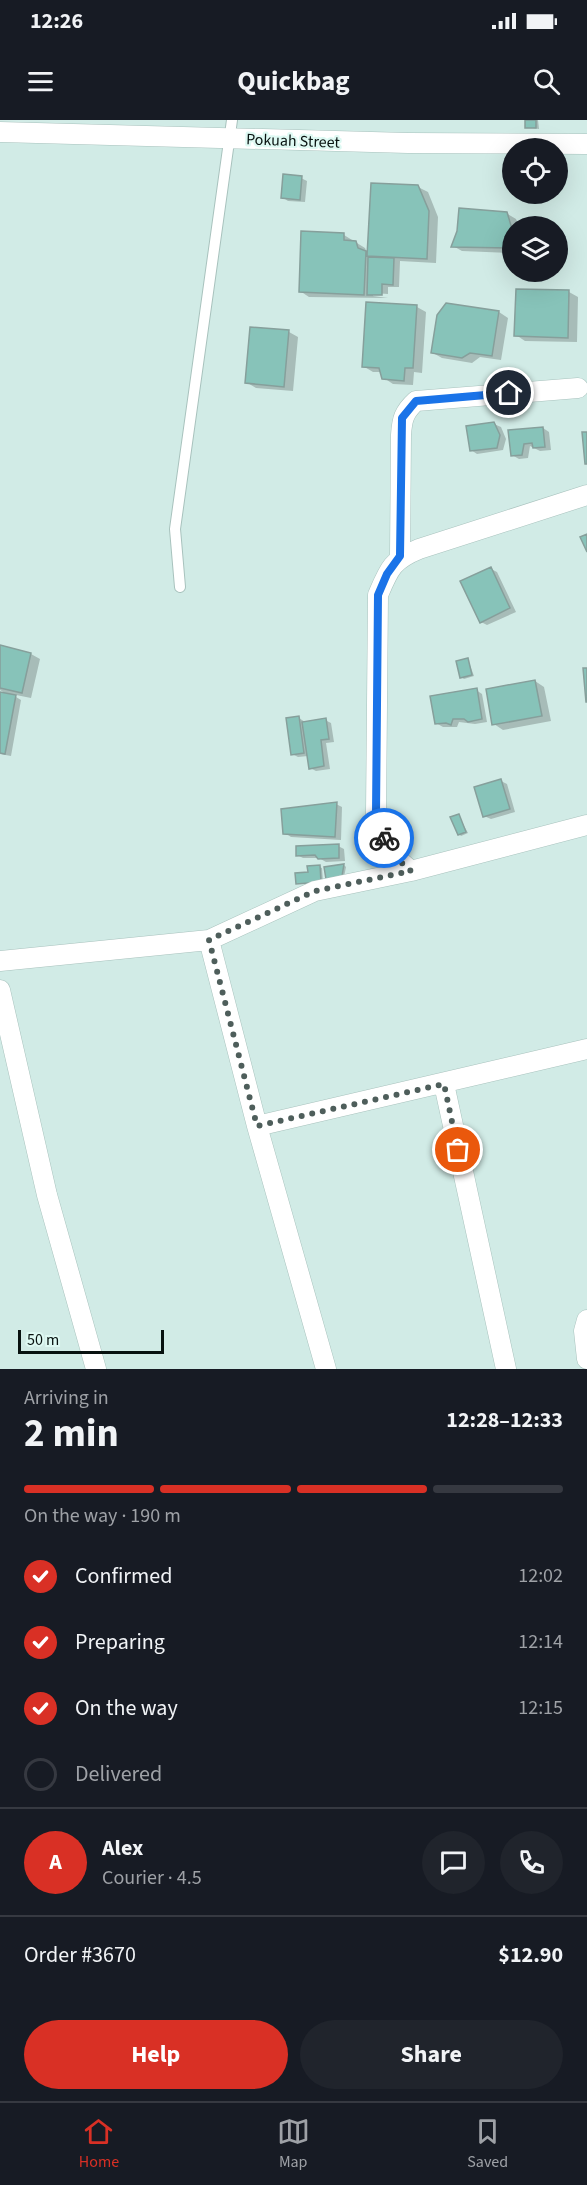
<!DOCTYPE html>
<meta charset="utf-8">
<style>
body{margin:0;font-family:"Source Sans 3",sans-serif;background:#20242c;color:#f1f3f6;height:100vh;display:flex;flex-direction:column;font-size:22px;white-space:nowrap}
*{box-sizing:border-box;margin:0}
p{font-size:20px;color:#9ea1a6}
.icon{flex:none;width:33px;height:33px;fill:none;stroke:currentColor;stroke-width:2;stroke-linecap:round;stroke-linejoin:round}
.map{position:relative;height:1249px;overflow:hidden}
.sheet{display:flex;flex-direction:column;background:#171b24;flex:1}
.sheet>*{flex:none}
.buttons{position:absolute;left:502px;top:18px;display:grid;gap:12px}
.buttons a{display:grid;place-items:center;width:66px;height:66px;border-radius:50%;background:#171b24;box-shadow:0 6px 24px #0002;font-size:30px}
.scale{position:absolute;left:18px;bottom:15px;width:146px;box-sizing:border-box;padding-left:6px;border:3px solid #081210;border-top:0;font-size:16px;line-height:21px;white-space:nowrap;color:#081210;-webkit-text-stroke:4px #def9f3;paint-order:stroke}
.pin{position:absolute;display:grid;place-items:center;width:51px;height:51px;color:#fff;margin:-26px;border:3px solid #fff;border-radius:50%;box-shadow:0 2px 6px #0007}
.courier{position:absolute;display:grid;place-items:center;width:60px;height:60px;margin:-30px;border:4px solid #1a73e8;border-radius:50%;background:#fff;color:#222;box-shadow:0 2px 8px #0007}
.head em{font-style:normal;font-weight:700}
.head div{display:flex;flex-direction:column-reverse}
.head{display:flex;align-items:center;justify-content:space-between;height:102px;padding:0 24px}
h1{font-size:39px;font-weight:700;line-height:45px}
.bar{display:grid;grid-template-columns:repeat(4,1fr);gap:9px 6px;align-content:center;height:72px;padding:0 24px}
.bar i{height:8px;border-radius:4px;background:#363941}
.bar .current{background:#d93025}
.bar p{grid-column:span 4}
.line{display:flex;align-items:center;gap:15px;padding:0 24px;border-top:2px solid #363941}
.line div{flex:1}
.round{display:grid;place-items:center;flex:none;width:63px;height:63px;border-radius:32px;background:#20242c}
ol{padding:0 24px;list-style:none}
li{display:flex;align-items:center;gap:18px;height:66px}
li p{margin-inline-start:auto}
li .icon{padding:6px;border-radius:50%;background:#d93025;color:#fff;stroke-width:4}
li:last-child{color:#9ea1a6}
li i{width:33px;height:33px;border:3px solid #363941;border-radius:50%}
.button{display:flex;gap:12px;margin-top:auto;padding:12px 24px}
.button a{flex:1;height:69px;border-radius:36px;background:#d93025;color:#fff;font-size:24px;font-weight:700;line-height:69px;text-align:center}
.button a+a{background:#20242c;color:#f1f3f6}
.status{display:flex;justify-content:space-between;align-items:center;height:42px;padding:0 30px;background:#171b24;direction:ltr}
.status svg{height:16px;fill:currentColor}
header{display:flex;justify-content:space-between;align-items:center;height:78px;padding:0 24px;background:#171b24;font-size:27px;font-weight:700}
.tab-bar{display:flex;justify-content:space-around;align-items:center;height:84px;border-top:2px solid #363941;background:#171b24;font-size:16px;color:#9ea1a6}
.tab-bar a{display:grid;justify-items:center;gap:3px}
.tab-bar .current{color:#d93025}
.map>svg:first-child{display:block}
</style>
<div class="status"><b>12:26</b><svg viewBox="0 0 49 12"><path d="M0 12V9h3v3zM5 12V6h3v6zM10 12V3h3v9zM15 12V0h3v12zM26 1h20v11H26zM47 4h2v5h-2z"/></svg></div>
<header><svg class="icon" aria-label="menu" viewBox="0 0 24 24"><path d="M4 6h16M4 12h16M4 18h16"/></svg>Quickbag<svg class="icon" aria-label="search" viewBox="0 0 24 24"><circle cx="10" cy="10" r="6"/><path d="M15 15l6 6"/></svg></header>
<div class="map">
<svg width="587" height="1249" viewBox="0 0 587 1249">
<rect width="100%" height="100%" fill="#d1ebe6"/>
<path fill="#0003" d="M526,0h12l1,9 -12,-2z
M301,58l6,3 -2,21 -17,-1 -6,-4z
M372,64l46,3 10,5 10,25 -2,46 -36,-2 -1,26h-11v7l-15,-1v3l15,2 -79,-1 -9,-6 44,-56 21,13 4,10z
M506,93l10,6 3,7h-6v27l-51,-2 -9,-5z
M569,172l9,5 -1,45 -52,-1 -9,-6z
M417,187l9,5 -4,61 -8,-1 -1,13 -20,-1 -9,-6 -2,-6h-9l-10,-6z
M499,192l9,6 -7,42 -21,-3 -8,6 -30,-5 -9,-5z
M289,212l9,5 -5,54 -37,-3 -10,-6z
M494,304l7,3 5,12 -3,11 -26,4 -6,-4z
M543,308l6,4 2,18 -11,1 -10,-5 -2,12 -9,1 -7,-4 -2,-23z
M491,449l6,3 19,40 -29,13 -6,-3z
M0,527l31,7 9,5 -9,39 -20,-4 10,6 -10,56 -11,-2v-60l8,1 -8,-5z
M468,540l6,16 -10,3 -3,-2z
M535,561l9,6 7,34 -48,9 -9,-6z
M476,570l6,4 5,28 -12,2 -16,-2 -2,5h-14l-7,-4z
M299,598l6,4 20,-2 6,3 3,19 -8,1 4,26 -14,2 -6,-3 -2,-12 -10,1 -6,-3z
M501,661l6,3 8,28 -24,7 -7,-3z
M336,684l6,3 -1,33 -50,-3 -6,-4z
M458,695l10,18 -7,3 -2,-2z
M338,726l6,3 1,12 -19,1 -7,-4h-16l-6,-3z
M344,745l2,2 -2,10 -18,-9z
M319,747l3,1 1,14 -26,1z"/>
<path fill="#87c3b9" stroke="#869f9b" stroke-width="1.5" d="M525,0h11v8h-11z
M283,54l19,2 -2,24 -19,-2z
M371,63l47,2 11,26 -2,48 -60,-3z
M459,88l48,4 5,17v19l-61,-1 6,-16z
M301,111l43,2v7l12,1 2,7 8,3 -2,44 -65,-3z
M368,137l26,1 -1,27 -11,-1v11h-15z
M516,169l53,1 -1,48 -54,-2z
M366,182l51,3 -4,63h-8l-1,13 -22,-2 -3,-11 -17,-1z
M446,183l53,8 -7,45 -22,-3 -8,5 -31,-5 6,-38z
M250,207l39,3 -5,57 -39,-4z
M494,302l6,13 -3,13 -27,3 -4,-25z
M543,307l2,20 -12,1 -1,-5 -8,1 -2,11 -11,1 -3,-26z
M582,312h5v32h-2z
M587,414v18l-7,-15z
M491,447l19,41 -30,15 -20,-42z
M0,525l31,8 -9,40 -22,-5z
M468,538l4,17 -12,3 -4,-17z
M583,548h4v34h-1z
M535,560l7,36 -50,9 -6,-36z
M477,568l5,31 -14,3 -4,-3h-11l-2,6 -5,-2 -11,1 -5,-28z
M0,572l16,3 -11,59 -5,-1z
M299,596l5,37 -13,2 -5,-37z
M326,598l3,21 -8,1 3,26 -15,3 -7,-47z
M501,659l9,30 -27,8 -9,-30z
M337,682l-2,35 -52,-3 -2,-25z
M459,694l7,18 -8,3 -8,-18z
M339,724v14l-21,1 -3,-4 -19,1v-10z
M344,744l-2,12 -16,3 -2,-12z
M320,745l1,17 -25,2 -1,-11 13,-1 -1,-6z"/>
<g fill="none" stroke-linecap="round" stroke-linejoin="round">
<defs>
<path id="service" d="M180,467l-5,-58 57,-409"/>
<path id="minor" d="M0,12l408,11 179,1
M400,436l1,-121c1,-16 3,-23 15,-34l162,-13
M411,751l-23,-20 -12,-38 2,-218c11,-26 14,-35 41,-46l168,-54
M209,820l48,186 69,243
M0,841l209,-21 106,-49 96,-20 176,-46
M0,870l47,205 49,174
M444,964l62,285
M257,1006l330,-77
M587,1200l-3,11 3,28"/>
</defs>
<use href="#service" stroke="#a8c2bd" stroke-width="12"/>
<use href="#minor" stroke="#a8c2bd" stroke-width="21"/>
<use href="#service" stroke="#fff" stroke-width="10"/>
<use href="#minor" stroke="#fff" stroke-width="20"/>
</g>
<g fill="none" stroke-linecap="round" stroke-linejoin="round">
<path stroke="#4e5e5b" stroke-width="6" stroke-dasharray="0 10.8" d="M384,718l4,13 23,20 -96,20 -106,49 48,186 187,-42 14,66"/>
<path stroke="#1a73e8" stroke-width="8" d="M384,718l-8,-25 2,-218 9,-21 13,-18 2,-138 14,-17 93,-8"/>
</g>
<g text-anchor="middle" stroke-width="4.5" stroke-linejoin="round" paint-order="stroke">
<g font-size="16" fill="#081210" stroke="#def9f3">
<text transform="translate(293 20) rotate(2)" y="6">Pokuah Street</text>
</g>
</g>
</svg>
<div class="buttons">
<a><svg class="icon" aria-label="locate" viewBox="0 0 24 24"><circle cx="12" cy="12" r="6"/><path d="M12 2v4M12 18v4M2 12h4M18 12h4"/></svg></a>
<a><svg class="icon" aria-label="layers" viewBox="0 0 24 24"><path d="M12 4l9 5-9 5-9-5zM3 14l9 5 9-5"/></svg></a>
</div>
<div class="scale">50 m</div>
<div class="pin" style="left:458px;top:1030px;background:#ea580c"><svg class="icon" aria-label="bag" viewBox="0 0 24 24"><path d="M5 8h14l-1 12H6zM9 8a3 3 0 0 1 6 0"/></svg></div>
<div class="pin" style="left:509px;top:273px;background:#1f2937"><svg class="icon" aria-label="home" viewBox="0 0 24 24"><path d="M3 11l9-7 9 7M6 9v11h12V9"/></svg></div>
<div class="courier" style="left:384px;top:718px"><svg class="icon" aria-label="bike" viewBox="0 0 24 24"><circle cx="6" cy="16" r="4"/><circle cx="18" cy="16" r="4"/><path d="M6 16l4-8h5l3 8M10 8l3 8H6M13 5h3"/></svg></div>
</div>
<section class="sheet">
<div class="head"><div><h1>2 min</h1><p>Arriving in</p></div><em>12:28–12:33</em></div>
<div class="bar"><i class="current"></i><i class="current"></i><i class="current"></i><i></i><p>On the way · 190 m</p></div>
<ol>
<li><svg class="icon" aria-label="check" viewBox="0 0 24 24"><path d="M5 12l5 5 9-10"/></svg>Confirmed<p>12:02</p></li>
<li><svg class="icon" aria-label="check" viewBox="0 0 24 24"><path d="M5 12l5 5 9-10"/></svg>Preparing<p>12:14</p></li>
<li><svg class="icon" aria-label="check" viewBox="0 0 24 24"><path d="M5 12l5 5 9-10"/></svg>On the way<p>12:15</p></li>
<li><i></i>Delivered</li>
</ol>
<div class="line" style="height:108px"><b class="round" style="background:#d93025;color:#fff">A</b><div><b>Alex</b><p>Courier · 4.5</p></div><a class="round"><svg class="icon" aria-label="chat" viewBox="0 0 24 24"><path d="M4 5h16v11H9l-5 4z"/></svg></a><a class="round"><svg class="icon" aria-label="phone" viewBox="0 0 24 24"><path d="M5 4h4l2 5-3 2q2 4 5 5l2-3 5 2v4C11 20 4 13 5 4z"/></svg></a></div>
<div class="line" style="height:78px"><div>Order #3670</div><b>$12.90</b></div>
<div class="button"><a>Help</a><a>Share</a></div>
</section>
<nav class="tab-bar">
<a class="current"><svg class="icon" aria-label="home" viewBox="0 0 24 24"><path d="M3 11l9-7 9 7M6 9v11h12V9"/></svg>Home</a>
<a><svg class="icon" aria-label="map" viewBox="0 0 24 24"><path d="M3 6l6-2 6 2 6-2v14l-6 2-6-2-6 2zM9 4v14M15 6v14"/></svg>Map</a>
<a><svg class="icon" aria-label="saved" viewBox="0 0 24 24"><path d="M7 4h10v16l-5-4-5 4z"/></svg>Saved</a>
</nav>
